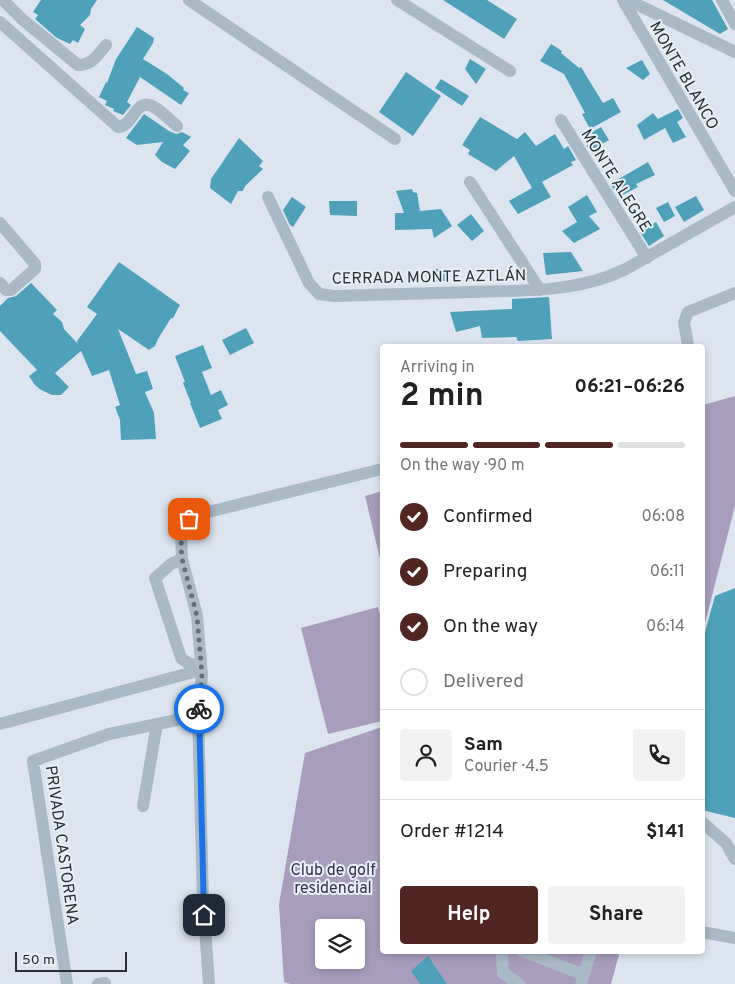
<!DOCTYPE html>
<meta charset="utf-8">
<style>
body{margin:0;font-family:Overpass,sans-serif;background:#f2f2f2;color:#202124;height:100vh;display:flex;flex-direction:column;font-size:19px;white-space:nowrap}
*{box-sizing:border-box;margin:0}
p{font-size:16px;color:#757577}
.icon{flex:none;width:28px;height:28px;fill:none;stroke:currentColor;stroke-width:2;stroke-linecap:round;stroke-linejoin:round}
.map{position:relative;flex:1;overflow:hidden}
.side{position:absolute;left:380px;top:344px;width:325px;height:610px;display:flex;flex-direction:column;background:#fff;border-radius:5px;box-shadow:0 2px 8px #0003}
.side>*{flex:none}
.tools{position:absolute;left:315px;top:919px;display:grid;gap:10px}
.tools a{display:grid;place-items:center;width:50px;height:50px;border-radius:5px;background:#fff;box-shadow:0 2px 8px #0003;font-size:25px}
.scale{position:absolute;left:15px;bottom:12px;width:112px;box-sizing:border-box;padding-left:5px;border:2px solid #283034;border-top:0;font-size:14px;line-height:18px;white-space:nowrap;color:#283034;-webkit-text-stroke:4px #e7eff7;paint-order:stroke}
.pin{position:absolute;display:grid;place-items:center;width:42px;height:42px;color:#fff;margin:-21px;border-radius:10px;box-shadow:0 2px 8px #0006}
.courier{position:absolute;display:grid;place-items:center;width:50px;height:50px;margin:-25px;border:4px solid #1a73e8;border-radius:50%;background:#fff;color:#222;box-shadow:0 1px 6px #0007}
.summary em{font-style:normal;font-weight:700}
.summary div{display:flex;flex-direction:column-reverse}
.summary{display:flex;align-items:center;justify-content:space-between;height:85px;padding:0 20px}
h1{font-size:32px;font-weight:700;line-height:38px}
.bar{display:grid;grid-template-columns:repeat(4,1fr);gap:8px 5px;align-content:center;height:60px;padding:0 20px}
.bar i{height:6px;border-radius:4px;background:#e0e0e0}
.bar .on{background:#512522}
.bar p{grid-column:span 4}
.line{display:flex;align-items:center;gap:12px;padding:0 20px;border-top:1px solid #e0e0e0}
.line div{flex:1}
.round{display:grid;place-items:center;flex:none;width:52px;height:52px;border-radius:5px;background:#f2f2f2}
ol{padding:0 20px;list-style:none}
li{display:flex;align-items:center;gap:15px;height:55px}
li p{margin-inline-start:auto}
li .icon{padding:5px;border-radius:50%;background:#512522;color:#fff;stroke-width:4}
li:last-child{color:#757577}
li i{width:28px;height:28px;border:2px solid #e0e0e0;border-radius:50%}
.action{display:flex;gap:10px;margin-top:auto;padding:10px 20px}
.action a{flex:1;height:58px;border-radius:5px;background:#512522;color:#fff;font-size:20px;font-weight:700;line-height:58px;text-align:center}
.action a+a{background:#f2f2f2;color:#202124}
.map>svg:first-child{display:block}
</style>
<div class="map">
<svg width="735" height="984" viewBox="0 0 735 984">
<rect width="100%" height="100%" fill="#dce5ef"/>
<path fill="#a89dbc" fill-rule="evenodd" d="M735,396v110l-32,125v-226z
M382,491v76l-17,-71z
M378,607l4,16v98l-54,13 -27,-106z
M382,727v224h238l-9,33h-321l-6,-2 -5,-78 26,-151zM324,928h32v32h-32z"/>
<path fill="#4fa0b9" d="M41,0h56l-6,9 -1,6 -10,10 5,4 -7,14 -5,-3 -3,4 -13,-6 -22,-19 3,-4 -5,-3z
M443,0h44l30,19 -13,20z
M663,0h49l16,29 -8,5z
M137,27l17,11 -1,5 -10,16 24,15 17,14 -1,2 6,3 -8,12 -41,-28 -13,25 4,3 -8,10 -10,-4 1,-2 -9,-4 2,-4 -8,-4 7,-15 1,1 9,-24z
M551,44l11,7 -1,2 18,15 2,-1 22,36 10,-5 8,14 -31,17 -8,-15 3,-1 -21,-39 -24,-13z
M470,59l16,10 -10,15 -11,-15z
M642,60l8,14 -7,6 -17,-12z
M406,72l35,24 -28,40 -34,-24z
M441,79l28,17 -7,10 -27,-18z
M678,109l5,9 -6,4 9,15 -13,6 -8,-15 -21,12 -7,-15 16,-12 5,6z
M144,114l25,17 7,3 6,-2 9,5 -8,8 7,6 -15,18 -13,-7 -7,-7 8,-13 -26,3 -11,-7z
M480,117l37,22 8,-7 11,14 19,-12 9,15 4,-3 8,14 -5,2 2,3 -31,17 9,15 -33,17 -9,-13 23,-13 -18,-32 -18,15 -28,-17 2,-4 -8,-5z
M601,127l8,13 -19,11 -8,-13z
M239,138l24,23 -4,5 4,3 -18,17 -2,5h-5l-7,13 -21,-16 1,-9z
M648,162l7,13 -19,9 2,3 -19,10 -9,-13z
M412,189l1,3 4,1 3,18 21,-2 11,17 -18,12 -2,-9 -37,1v-17h9l-8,-22z
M587,195l10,17 -8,4 11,13 -26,14 -12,-12 15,-9 -9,-15z
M696,196l8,14 -20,12 -9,-15z
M292,197l14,10 -13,20 -3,-2 -7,-15z
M329,201h28v15l-27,-1z
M668,202l7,14 -11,6 -8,-14z
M471,214l13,17 -12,10 -15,-16z
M656,222l8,14 -15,10 -9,-14z
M571,252l12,19 -37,4 -3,-22z
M119,262l61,43 -7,13h-2l-13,21 -3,7 -6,4 -31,-21 18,45 11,-3 6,18 -8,3 9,21 2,26 -35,1 -1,-20 -5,-13 5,-2 -11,-35 -17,6 -11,-25 -26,22 14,14 -8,8h-9l-11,-5 -6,-5 -6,-9 8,-6 -37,-39v-25l8,-8 8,-2 15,-13 26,27 -4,4 9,8 2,7 14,15 -1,-3 20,-27 -10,-7z
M432,269h13l1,12 -13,1z
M549,297l3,42 -34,2 -2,-4 -34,1 -2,-12 -24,6 -6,-20 62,-3v-10z
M246,328l8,15 -24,12 -8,-15z
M203,345l9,23 -10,4 9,23 10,-5 7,15 -10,5 4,9 -22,9 -10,-25h1l-8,-20 2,-1 -10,-26z
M735,588v230l-33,-8v-167l13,-47z
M428,956l19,28h-27l-9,-13z"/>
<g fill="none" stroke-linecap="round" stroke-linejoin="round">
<path stroke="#a9b9c6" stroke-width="12" d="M3,0l20,20 55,45c14,0 20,-10 28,-20
M189,0l206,139
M397,0l113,71
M623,0l112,191
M628,0l107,52
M722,0l13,24
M0,22l118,105c15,0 17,-29 34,-21 9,4 18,14 25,20
M561,120l86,138
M470,182l70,108
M268,197l41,86 10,11 15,2c46,-1 92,-3 138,-4 53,-2 105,1 154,-23l109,-62
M0,223l35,41v5l-24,21h-5l-6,-7
M688,346l-4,-24 4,-10 47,-19
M182,559l-11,5 -16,14 26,80 7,5 12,3
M0,724l201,-54
M143,806l14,-82
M702,822l24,21 9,16
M702,932l33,6
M502,951l1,22 16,11
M523,951l61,24
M67,984l-34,-223 76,-27 68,-14 21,-8
M98,984l7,-1
M209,984l-6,-85 -5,-187 4,-37 -5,-59 -15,-57 -1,-24 1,-9 7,-7 15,-6 178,-44
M581,984l10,-33"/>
</g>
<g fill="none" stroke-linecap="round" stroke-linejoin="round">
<path stroke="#676f75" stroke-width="5" stroke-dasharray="0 9" d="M189,519l-7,7 -1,21 1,12 15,57 5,59 -3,34"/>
<path stroke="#1a73e8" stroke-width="6" d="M199,709l5,206"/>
</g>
<g text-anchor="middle" stroke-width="4" stroke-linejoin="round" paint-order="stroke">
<g font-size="16" fill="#283034" stroke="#e7eff7">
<text transform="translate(685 75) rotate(60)" y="6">MONTE BLANCO</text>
<text transform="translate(617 180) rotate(58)" y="6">MONTE ALEGRE</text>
<text transform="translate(429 276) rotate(-1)" y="6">CERRADA MONTE AZTLÁN</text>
<text transform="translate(63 845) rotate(82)" y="6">PRIVADA CASTORENA</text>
</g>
<g font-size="16" fill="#3a2e4f" stroke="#e7eff7">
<text x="333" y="875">Club de golf<tspan x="333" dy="18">residencial</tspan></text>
</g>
</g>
</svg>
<div class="tools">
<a><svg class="icon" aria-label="layers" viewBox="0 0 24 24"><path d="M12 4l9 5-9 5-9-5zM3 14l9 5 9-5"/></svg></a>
</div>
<div class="scale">50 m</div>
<div class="pin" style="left:189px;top:519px;background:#ea580c"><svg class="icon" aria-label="bag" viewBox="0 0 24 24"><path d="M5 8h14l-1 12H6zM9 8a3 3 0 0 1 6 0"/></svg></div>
<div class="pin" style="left:204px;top:915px;background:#1f2937"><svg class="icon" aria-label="home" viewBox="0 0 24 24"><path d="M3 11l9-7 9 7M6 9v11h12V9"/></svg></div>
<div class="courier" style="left:199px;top:709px"><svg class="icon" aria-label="bike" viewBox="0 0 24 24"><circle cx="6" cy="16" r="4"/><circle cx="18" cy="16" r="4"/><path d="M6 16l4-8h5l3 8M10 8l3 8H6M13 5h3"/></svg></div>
<section class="side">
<div class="summary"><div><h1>2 min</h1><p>Arriving in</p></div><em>06:21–06:26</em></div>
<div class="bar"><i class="on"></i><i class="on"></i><i class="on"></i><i></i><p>On the way · 90 m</p></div>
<ol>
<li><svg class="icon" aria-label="check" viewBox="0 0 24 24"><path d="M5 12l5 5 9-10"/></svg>Confirmed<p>06:08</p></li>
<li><svg class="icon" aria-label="check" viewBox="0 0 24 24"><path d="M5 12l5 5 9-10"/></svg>Preparing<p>06:11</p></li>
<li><svg class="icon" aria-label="check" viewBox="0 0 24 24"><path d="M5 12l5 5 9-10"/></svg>On the way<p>06:14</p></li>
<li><i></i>Delivered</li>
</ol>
<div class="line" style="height:90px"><a class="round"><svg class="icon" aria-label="person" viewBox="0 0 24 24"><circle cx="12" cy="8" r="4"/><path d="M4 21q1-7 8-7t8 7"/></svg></a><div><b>Sam</b><p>Courier · 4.5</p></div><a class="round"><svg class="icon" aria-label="phone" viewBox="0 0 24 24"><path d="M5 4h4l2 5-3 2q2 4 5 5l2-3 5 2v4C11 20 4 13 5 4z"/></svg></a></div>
<div class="line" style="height:65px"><div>Order #1214</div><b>$141</b></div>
<div class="action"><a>Help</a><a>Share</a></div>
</section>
</div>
